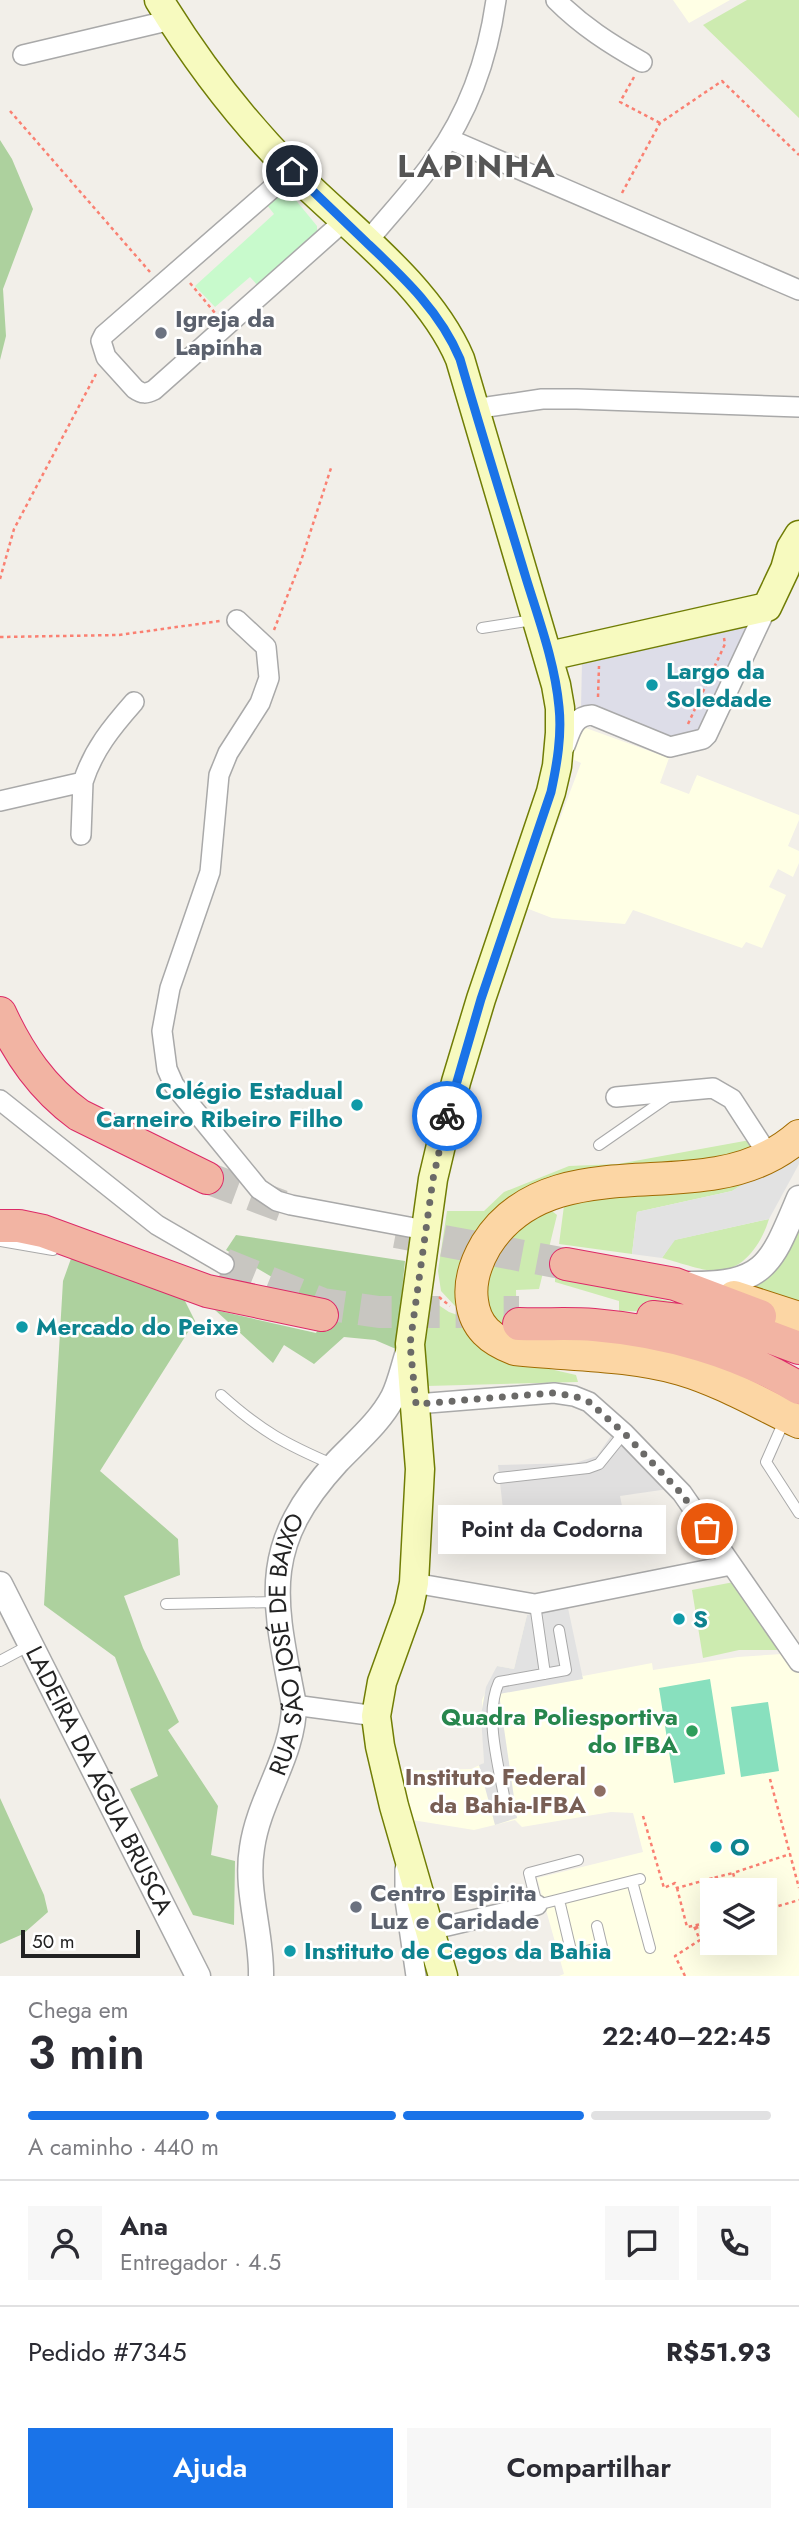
<!DOCTYPE html>
<html lang="pt">
<meta charset="utf-8">
<style>
body{margin:0;font-family:Jost,sans-serif;background:#f7f7f7;color:#2b2b33;height:100vh;display:flex;flex-direction:column;font-size:26px;white-space:nowrap}
*{box-sizing:border-box;margin:0}
p{font-size:23px;color:#7c7c81}
.icon{flex:none;width:38px;height:38px;fill:none;stroke:currentColor;stroke-width:2;stroke-linecap:round;stroke-linejoin:round}
.map{position:relative;height:1976px;overflow:hidden}
.panel{display:flex;flex-direction:column;background:#fff;flex:1}
.panel>*{flex:none}
.fabs{position:absolute;left:700px;top:1878px;display:grid;gap:14px}
.fabs a{display:grid;place-items:center;width:77px;height:77px;border-radius:0px;background:#fff;box-shadow:0 7px 28px #0002;font-size:35px}
.scale{position:absolute;left:21px;bottom:18px;width:119px;box-sizing:border-box;padding-left:7px;border:4px solid #222;border-top:0;font-size:19px;line-height:24px;white-space:nowrap;color:#222;-webkit-text-stroke:5px #fff;paint-order:stroke}
.pin{position:absolute;display:grid;place-items:center;width:60px;height:60px;color:#fff;margin:-30px;border:4px solid #fff;border-radius:50%;box-shadow:0 2px 7px #0007}
.courier{position:absolute;display:grid;place-items:center;width:70px;height:70px;margin:-35px;border:5px solid #1a73e8;border-radius:50%;background:#fff;color:#222;box-shadow:0 2px 9px #0007}
.bubble{position:absolute;height:49px;border-radius:0px;background:#fff;box-shadow:0 7px 28px #0002;font-size:23px;font-weight:600;line-height:49px;text-align:center}
.overview em{font-style:normal;font-weight:600}
.overview div{display:flex;flex-direction:column-reverse}
.overview{display:flex;align-items:center;justify-content:space-between;height:119px;padding:0 28px}
h1{font-size:46px;font-weight:600;line-height:52px}
.bar{display:grid;grid-template-columns:repeat(4,1fr);gap:10px 7px;align-content:center;height:84px;padding:0 28px}
.bar i{height:9px;border-radius:5px;background:#e1e1e2}
.bar .current{background:#1a73e8}
.bar p{grid-column:span 4}
.line{display:flex;align-items:center;gap:18px;padding:0 28px;border-top:2px solid #e1e1e2}
.line div{flex:1}
.round{display:grid;place-items:center;flex:none;width:74px;height:74px;border-radius:0px;background:#f7f7f7}
.button{display:flex;gap:14px;margin-top:auto;padding:14px 28px}
.button a{flex:1;height:80px;border-radius:0px;background:#1a73e8;color:#fff;font-size:28px;font-weight:600;line-height:80px;text-align:center}
.button a+a{background:#f7f7f7;color:#2b2b33}
.map>svg:first-child{display:block}
</style>
<div class="map">
<svg width="799" height="1976" viewBox="0 0 799 1976">
<rect width="100%" height="100%" fill="#f2efe9"/>
<path fill="#e0dfdf" d="M611,1436l57,53 -48,7 2,10 -118,12 -6,-53 77,-2 22,-7z"/>
<path fill="#ffffe5" fill-rule="evenodd" d="M673,0h57l-41,23z
M583,727l86,31 -9,25 29,11 8,-19 102,40v5l-11,26 11,5v12l-6,14 -15,-8 -9,18 17,8 -24,53 -16,-6 -4,6 -109,-38 -8,14 -73,-6 -26,-10 55,-145 -11,-5z
M527,1615l56,61 69,-13 1,7 85,-13 44,-3 17,19v303h-240l5,-2 -27,-96 106,-26 -10,-39 -22,-1 -89,15 -7,-7 -41,10 -62,-10 -18,-49 77,-2 13,-6 -2,-63 15,-34 17,3zM712,1890h53v52h-53z"/>
<path fill="#cdebb0" d="M747,0h52v118l-96,-93z
M750,1140l5,14 -215,35 -78,117h-7l-14,-15 -3,-20 9,-60h37l20,-19 65,-26 49,-2z
M774,1166l-42,25 -95,21 -5,42 -73,-10 6,-46z
M547,1207l10,8 -18,74 -23,1 1,51 -19,-8 -18,-32 19,-62z
M769,1219c-7,23 -24,51 -52,52 -12,1 -42,-10 -55,-13l12,-18z
M799,1228v83l-55,-24c36,-15 40,-24 55,-59z
M555,1276l169,37 -105,-2v-10l-64,-19z
M434,1302l15,10 14,5 31,39 82,19 2,7 -151,4 -3,-40z
M734,1582l47,68h-42l-36,8 -11,-68z"/>
<path fill="#add19e" d="M0,140l12,19 21,50 -30,80 3,47 -6,24z
M236,1235l169,26 -9,88 -21,-9 -31,-3 -30,27 -30,-19 -11,18 -58,-53 101,23 12,-23 -102,-60z
M73,1253l110,44 12,24 -95,150 78,68 2,36 -56,21 19,52 36,74 -11,8 50,76 -7,49 24,6 -1,64 -41,-10 -63,-126 28,-13 -43,-119 -71,-52 19,-324z
M0,1798l44,97 4,17 -25,22 -23,10z"/>
<path fill="#c8facc" d="M281,192l9,1 27,33v11l-57,51 -10,-11 -35,30 -20,-21 79,-72 -7,-9z"/>
<path fill="#88e0be" d="M710,1679l15,95 -51,9 -15,-95z
M768,1702l11,69 -38,6 -10,-70z"/>
<path fill="#e2e2e2" d="M799,1148v16l-30,55 -94,21 -13,18 -30,-4 5,-42 95,-21z
M568,1608l15,71 -84,15 18,124 -22,7 -16,-60 5,-2 -3,-48 5,-28 11,-21 17,3 13,-54z"/>
<path fill="#dddde8" d="M744,625l2,4 -39,98 -37,17 -89,-36 1,-46z"/>
<g fill="none" stroke-linecap="round" stroke-linejoin="round">
<path stroke="#c8c6c1" stroke-width="32" stroke-dasharray="32 16" stroke-linecap="butt" d="M207,1178l83,31
M396,1232l170,32
M224,1264l99,40 56,8h140"/>
<defs>
<path id="service" d="M482,628l51,-8
M599,1145l72,-50
M0,1241l53,9
M221,1395c40,36 64,49 113,70
M785,1419l-19,43 33,51
M499,1478l89,-10 11,-4 25,-31
M166,1604l110,-2
M535,1604l10,70
M0,1661l30,-16
M506,1807c-6,-37 -23,-90 -7,-125l67,-12 -7,-40
M578,1860l-49,13 8,32 103,-26
M632,1881l18,67
M559,1900l13,55 30,-8 -5,-21"/>
<path id="minor" d="M556,0c26,26 54,44 86,62
M23,55l148,-35
M449,139l350,151
M292,171l-188,164 -3,6 5,16 29,32c7,5 11,5 19,1l190,-169
M367,242c22,-27 48,-54 68,-83 34,-47 53,-102 61,-159
M474,409l68,-10h35l222,8
M237,620l29,27 3,31 -9,25 -32,50 -9,22 -9,97 -40,116 -8,43 5,38 7,16 85,104 18,12 14,4 134,25
M565,746c6,-15 8,-30 27,-31l78,32 33,-8 4,-4 60,-128
M0,801l83,-19c10,-32 29,-55 51,-80
M81,835l2,-53
M616,1097l97,-9 19,11 37,57
M0,1100l157,125 67,39
M416,1404l138,-11 20,3 15,6 35,31 58,60 117,169
M414,1583l121,21 196,-39
M294,1705l82,11
M405,1869v31l11,76
M430,1930l107,-25"/>
<g id="tertiary">
<path d="M688,1284c78,1 83,-20 111,-86"/>
<path id="s1" d="M0,1584l198,392"/>
<path id="s2" d="M261,1976c1,-43 -16,-85 -9,-128 7,-50 42,-93 42,-143 -20,-105 -36,-157 43,-243 19,-20 43,-40 56,-65 7,-14 10,-30 15,-45"/>
</g>
<path id="secondary" d="M159,0c38,62 83,121 135,173 55,55 135,113 166,186l96,326 4,23v25l-3,33 -6,26 -70,207 -25,83 -23,97 -23,165 10,125 -6,114 -5,24 -27,75 -6,34 4,30 14,60 49,170
M549,656l218,-49 18,-38 6,-21 8,-13"/>
<path id="primary" d="M799,1136c-23,20 -52,32 -82,37 -79,14 -181,-8 -231,72 -10,17 -17,35 -14,56 3,26 19,39 43,48 55,6 112,5 166,20 41,12 80,35 118,53
M734,1297l65,21"/>
<path id="trunk" d="M0,1013c19,41 42,75 79,102l128,63
M0,1226h19l24,5 164,60 115,24
M566,1264l109,20 85,32
M653,1317l92,11 54,20
M519,1324c25,1 50,-1 75,1 71,6 144,26 205,63"/>
</defs>
<use href="#service" stroke="#a9a9a9" stroke-width="12"/>
<use href="#minor" stroke="#a9a9a9" stroke-width="22"/>
<use href="#tertiary" stroke="#a9a9a9" stroke-width="27"/>
<use href="#secondary" stroke="#707d05" stroke-width="31"/>
<use href="#primary" stroke="#a06b00" stroke-width="34"/>
<use href="#trunk" stroke="#dc2a67" stroke-width="34"/>
<path stroke="#fa8072" stroke-width="2.5" stroke-dasharray="3.5 3.5" stroke-linecap="butt" d="M634,77l-14,25 40,21
M10,111l140,161
M622,193l38,-70 62,-42 77,74
M190,283l25,30
M0,579l14,-50 82,-155
M274,630l27,-69 30,-93
M0,637l119,-2 101,-14
M598,697l1,-31
M688,724l37,-80 -1,-6
M439,1297l11,9
M770,1779l29,109
M643,1816l21,72 11,-5 2,5 36,-10
M677,1888l10,39 25,-5
M716,1890l-3,-12 20,-5
M738,1890l-5,-17 57,-19
M765,1910l34,-10
M695,1928l17,-4
M685,1976l-10,-20 25,-16 -6,-14"/>
<use href="#service" stroke="#fff" stroke-width="10"/>
<use href="#minor" stroke="#fff" stroke-width="19"/>
<use href="#tertiary" stroke="#fff" stroke-width="24"/>
<use href="#secondary" stroke="#f7fabf" stroke-width="28"/>
<use href="#primary" stroke="#fcd6a4" stroke-width="32"/>
<use href="#trunk" stroke="#f2b4a3" stroke-width="32"/>
</g>
<g fill="none" stroke-linecap="round" stroke-linejoin="round">
<path stroke="#6b6a68" stroke-width="7" stroke-dasharray="0 12.6" d="M447,1116l-14,63 -23,165 6,60 138,-11 20,3 15,6 35,31 57,60 26,36"/>
<path stroke="#1a73e8" stroke-width="9" d="M292,171c25,24 50,48 74,71 37,35 74,69 94,117 21,73 44,146 66,219 13,42 29,85 33,129 3,28 -2,57 -8,85l-70,207 -34,117"/>
</g>
<g fill="#6b7280" stroke="#fff" stroke-width="2.5">
<circle cx="161" cy="333" r="7"/>
<circle cx="356" cy="1907" r="7"/>
</g>
<g fill="#0f9aa8" stroke="#fff" stroke-width="2.5">
<circle cx="652" cy="685" r="7"/>
<circle cx="357" cy="1105" r="7"/>
<circle cx="22" cy="1327" r="7"/>
<circle cx="679" cy="1619" r="7"/>
<circle cx="716" cy="1847" r="7"/>
<circle cx="290" cy="1951" r="7"/>
</g>
<circle fill="#2e9e5b" stroke="#fff" stroke-width="2.5" cx="692" cy="1731" r="7"/>
<circle fill="#8d6e63" stroke="#fff" stroke-width="2.5" cx="600" cy="1791" r="7"/>
<g text-anchor="middle" stroke-width="5" stroke-linejoin="round" paint-order="stroke">
<g font-size="24" font-weight="bold" fill="#5b616d" stroke="#fff" text-anchor="start">
<text x="175" y="327">Igreja da<tspan x="175" dy="28">Lapinha</tspan></text>
<text x="370" y="1901">Centro Espirita<tspan x="370" dy="28">Luz e Caridade</tspan></text>
</g>
<g font-size="24" font-weight="bold" fill="#0d838f" stroke="#fff" text-anchor="start">
<text x="666" y="679">Largo da<tspan x="666" dy="28">Soledade</tspan></text>
<text x="343" y="1099" text-anchor="end">Colégio Estadual<tspan x="343" dy="28">Carneiro Ribeiro Filho</tspan></text>
<text x="36" y="1335">Mercado do Peixe</text>
<text x="693" y="1627">S</text>
<text x="730" y="1855">O</text>
<text x="304" y="1959">Instituto de Cegos da Bahia</text>
</g>
<g font-size="24" fill="#222" stroke="#fff">
<text dy="8" stroke="none"><textPath href="#s2" startOffset="340">RUA SÃO JOSÉ DE BAIXO</textPath></text>
<text dy="8" stroke="none"><textPath href="#s1" startOffset="220">LADEIRA DA ÁGUA BRUSCA</textPath></text>
</g>
<g font-size="24" font-weight="bold" fill="#27864d" stroke="#fff" text-anchor="end">
<text x="678" y="1725">Quadra Poliesportiva<tspan x="678" dy="28">do IFBA</tspan></text>
</g>
<g font-size="24" font-weight="bold" fill="#785e54" stroke="#fff" text-anchor="end">
<text x="586" y="1785">Instituto Federal<tspan x="586" dy="28">da Bahia-IFBA</tspan></text>
</g>
<g font-size="32" font-weight="bold" letter-spacing="2" fill="#555" stroke="#fff">
<text x="477" y="177">LAPINHA</text>
</g>
</g>
</svg>
<div class="fabs">
<a><svg class="icon" aria-label="layers" viewBox="0 0 24 24"><path d="M12 4l9 5-9 5-9-5zM3 14l9 5 9-5"/></svg></a>
</div>
<div class="scale">50 m</div>
<div class="pin" style="left:707px;top:1529px;background:#ea580c"><svg class="icon" aria-label="bag" viewBox="0 0 24 24"><path d="M5 8h14l-1 12H6zM9 8a3 3 0 0 1 6 0"/></svg></div>
<div class="pin" style="left:292px;top:171px;background:#1f2937"><svg class="icon" aria-label="home" viewBox="0 0 24 24"><path d="M3 11l9-7 9 7M6 9v11h12V9"/></svg></div>
<div class="courier" style="left:447px;top:1116px"><svg class="icon" aria-label="bike" viewBox="0 0 24 24"><circle cx="6" cy="16" r="4"/><circle cx="18" cy="16" r="4"/><path d="M6 16l4-8h5l3 8M10 8l3 8H6M13 5h3"/></svg></div>
<div class="bubble" style="left:438px;top:1505px;width:228px">Point da Codorna</div>
</div>
<section class="panel">
<div class="overview"><div><h1>3 min</h1><p>Chega em</p></div><em>22:40–22:45</em></div>
<div class="bar"><i class="current"></i><i class="current"></i><i class="current"></i><i></i><p>A caminho · 440 m</p></div>
<div class="line" style="height:126px"><a class="round"><svg class="icon" aria-label="person" viewBox="0 0 24 24"><circle cx="12" cy="8" r="4"/><path d="M4 21q1-7 8-7t8 7"/></svg></a><div><b>Ana</b><p>Entregador · 4.5</p></div><a class="round"><svg class="icon" aria-label="chat" viewBox="0 0 24 24"><path d="M4 5h16v11H9l-5 4z"/></svg></a><a class="round"><svg class="icon" aria-label="phone" viewBox="0 0 24 24"><path d="M5 4h4l2 5-3 2q2 4 5 5l2-3 5 2v4C11 20 4 13 5 4z"/></svg></a></div>
<div class="line" style="height:91px"><div>Pedido #7345</div><b>R$51.93</b></div>
<div class="button"><a>Ajuda</a><a>Compartilhar</a></div>
</section>
